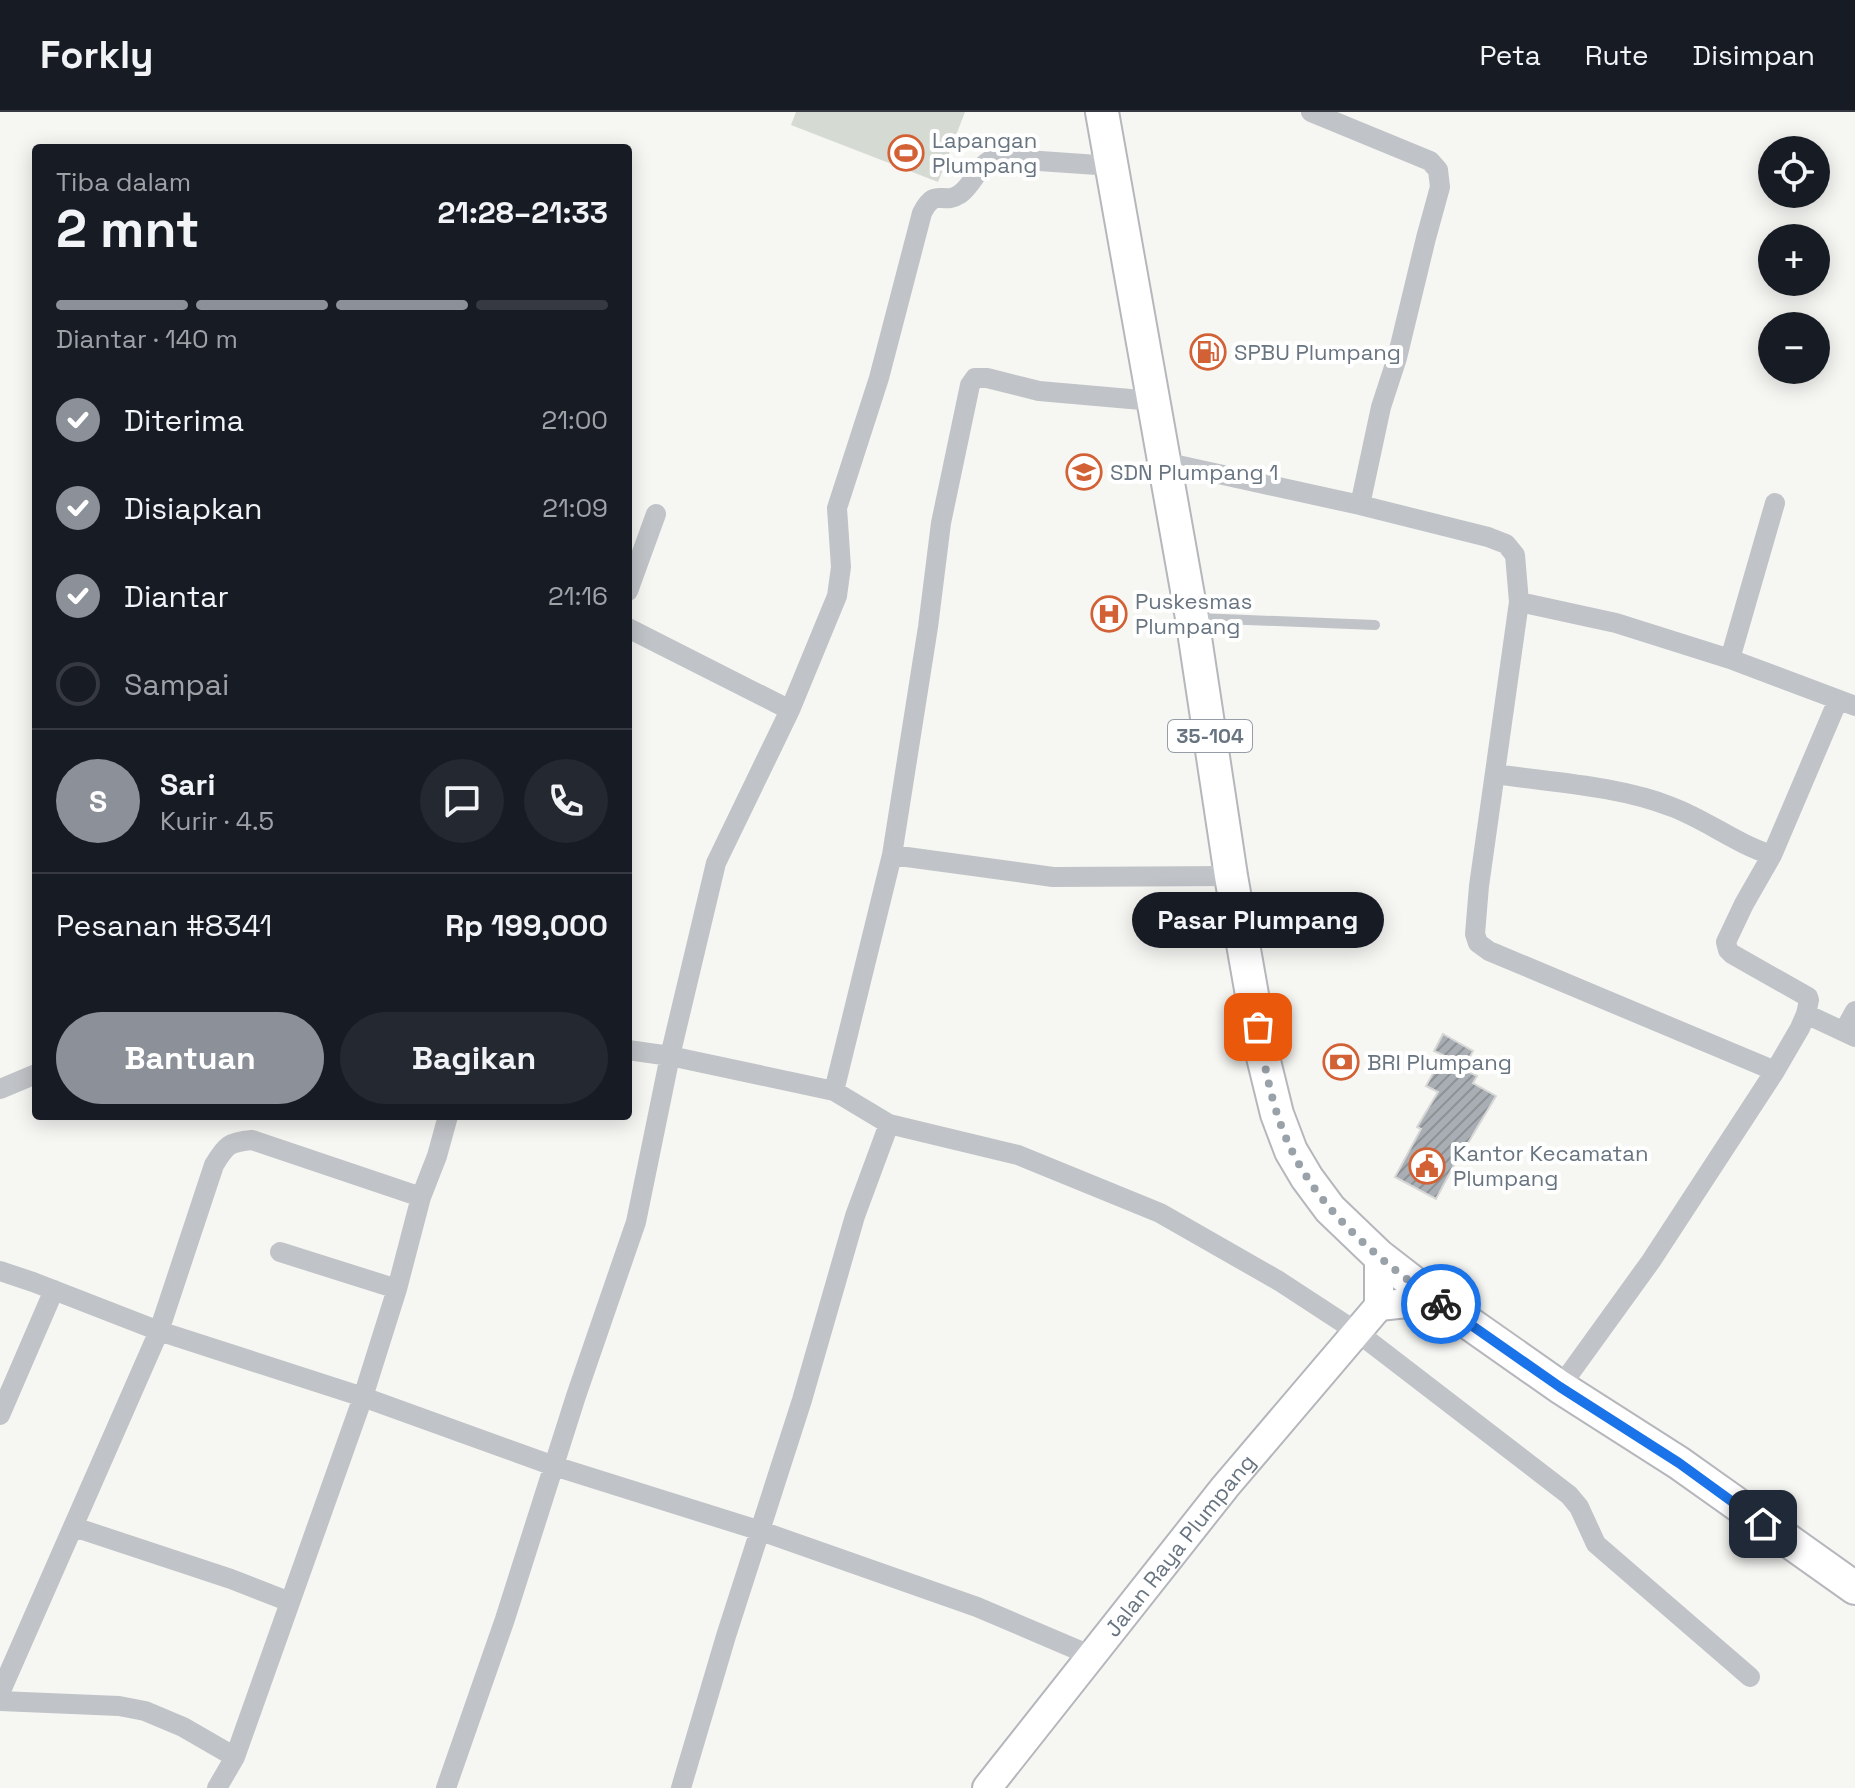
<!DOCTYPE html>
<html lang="id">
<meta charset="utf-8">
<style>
body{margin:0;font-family:"Space Grotesk",sans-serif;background:#242831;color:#f1f3f6;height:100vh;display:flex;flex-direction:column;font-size:30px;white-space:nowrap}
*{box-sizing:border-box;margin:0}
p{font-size:26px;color:#9ea1a6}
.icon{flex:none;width:44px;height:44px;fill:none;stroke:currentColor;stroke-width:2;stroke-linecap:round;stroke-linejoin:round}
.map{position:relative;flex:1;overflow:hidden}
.panel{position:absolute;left:32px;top:32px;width:600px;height:976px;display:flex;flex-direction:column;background:#171b24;border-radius:8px;box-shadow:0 4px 20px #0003}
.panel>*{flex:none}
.controls{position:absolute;left:1758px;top:24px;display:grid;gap:16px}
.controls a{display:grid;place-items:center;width:72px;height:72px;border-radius:50%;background:#171b24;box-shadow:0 4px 20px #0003;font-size:40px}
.pin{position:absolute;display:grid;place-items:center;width:68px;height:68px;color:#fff;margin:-34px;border-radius:16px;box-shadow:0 4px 12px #0006}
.courier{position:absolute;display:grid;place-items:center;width:80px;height:80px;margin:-40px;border:6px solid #1a73e8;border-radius:50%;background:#fff;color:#222;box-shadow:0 2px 10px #0007}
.bubble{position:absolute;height:56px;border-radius:28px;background:#171b24;box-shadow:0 4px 20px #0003;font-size:26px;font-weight:700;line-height:56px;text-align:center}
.headline em{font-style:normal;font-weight:700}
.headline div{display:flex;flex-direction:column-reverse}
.headline{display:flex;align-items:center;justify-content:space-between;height:136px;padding:0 24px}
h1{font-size:52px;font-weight:700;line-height:60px}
.bar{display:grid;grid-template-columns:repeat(4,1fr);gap:12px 8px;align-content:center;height:96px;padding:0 24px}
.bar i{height:10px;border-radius:6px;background:#363941}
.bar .selected{background:#8c9099}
.bar p{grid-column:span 4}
.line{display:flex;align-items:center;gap:20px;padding:0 24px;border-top:2px solid #363941}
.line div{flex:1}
.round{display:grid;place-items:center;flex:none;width:84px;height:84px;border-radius:42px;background:#242831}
ol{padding:0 24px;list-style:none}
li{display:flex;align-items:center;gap:24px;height:88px}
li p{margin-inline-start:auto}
li .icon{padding:8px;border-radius:50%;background:#8c9099;color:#fff;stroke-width:4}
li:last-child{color:#9ea1a6}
li i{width:44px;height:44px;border:4px solid #363941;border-radius:50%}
.action{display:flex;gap:16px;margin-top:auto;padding:16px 24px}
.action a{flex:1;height:92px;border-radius:48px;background:#8c9099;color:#fff;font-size:32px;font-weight:700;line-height:92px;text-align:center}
.action a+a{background:#242831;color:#f1f3f6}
header{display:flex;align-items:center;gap:48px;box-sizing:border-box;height:112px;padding:0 40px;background:#171b24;border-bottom:2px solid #363941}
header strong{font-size:38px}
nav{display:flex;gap:44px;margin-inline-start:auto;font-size:28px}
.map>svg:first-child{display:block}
</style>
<header>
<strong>Forkly</strong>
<nav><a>Peta</a><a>Rute</a><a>Disimpan</a></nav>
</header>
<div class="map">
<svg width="1855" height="1676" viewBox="0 0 1855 1676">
<defs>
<pattern id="building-hatch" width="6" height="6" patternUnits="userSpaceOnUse" patternTransform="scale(2)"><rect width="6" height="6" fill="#a8aeb3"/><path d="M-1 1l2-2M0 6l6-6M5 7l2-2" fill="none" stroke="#8d9297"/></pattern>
</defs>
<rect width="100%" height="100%" fill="#f6f6f3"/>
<path fill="#d5dbd3" d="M796,0h169l-27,70 -147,-57z"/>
<path fill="url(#building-hatch)" stroke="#d7d8d6" stroke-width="2" d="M1443,922l30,17 -10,18 14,7 -4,7 23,13 -34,57 -1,-1 -25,47 -41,-22 26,-48 -4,-2 21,-35 -12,-6 17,-31 -9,-4z"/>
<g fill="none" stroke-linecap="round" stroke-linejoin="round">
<defs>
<g id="secondary">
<path d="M1379,1194l57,-6"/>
<path id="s1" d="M987,1676l238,-301 154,-181v-50"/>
</g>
<path id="primary" d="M1102,0l90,506 39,258 32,181 14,57 14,37 16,27 23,31 49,47 57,44 124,87 119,76 176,125"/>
</defs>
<use href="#secondary" stroke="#b3b7bb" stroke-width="32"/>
<use href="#primary" stroke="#b4b7bb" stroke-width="36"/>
<path stroke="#c0c3c7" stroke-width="10" d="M1197,506l178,7"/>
<path stroke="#c0c3c7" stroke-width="20" d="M1311,0l119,49 8,9 2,17 -14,51 -29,120 -16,49 -21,98
M1164,350l196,43 128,32 18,7 9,11 4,47 -40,284 -4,48 3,9 11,8 286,120
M628,479l28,-77
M1519,490l97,21 114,36 125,47
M628,516l162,82
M1730,547l45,-156
M1495,662c55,8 125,12 177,33 35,13 64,37 100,48l-28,49 -18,38 2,8 4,4 76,43 1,3 -3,14 -6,14 -25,43 -124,190 -91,126
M892,743l161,22 178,-1
M1772,743l66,-155
M1806,902l49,23
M1844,919l11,-20
M628,938l42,6 164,35 55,33 129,31 142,58 119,68 78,51 212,163 10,12 17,37 154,133
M0,977l36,-15
M834,979l58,-236 36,-228 13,-104 29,-138 5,-7h12l52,13 114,10
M280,1140l117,37
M0,1159l33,11 126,49 204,66 191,69 207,65 216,76 115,49
M0,1303l54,-125
M74,1415l157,52 59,23
M0,1581l159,-362 55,-166c12,-20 15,-23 38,-25l169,57
M0,1589l119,5 26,5 38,16 52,30
M217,1676l18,-31 128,-360 34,-108 24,-92 16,-41 11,-40
M446,1676l59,-169 71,-223 60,-174 34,-166 46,-193 74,-153 47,-114 4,-29 -4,-59 42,-130 43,-165c14,-27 20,-7 38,-19 15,-11 18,-31 36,-36l116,8
M681,1676l45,-152 76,-236 53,-184 34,-92"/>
<use href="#secondary" stroke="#fff" stroke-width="28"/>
<use href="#primary" stroke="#fff" stroke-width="32"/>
</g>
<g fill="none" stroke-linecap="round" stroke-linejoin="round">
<path stroke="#9aa2a9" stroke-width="8" stroke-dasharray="0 14.4" d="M1258,915c7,42 15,86 34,124 32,65 91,112 149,153"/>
<path stroke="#1a73e8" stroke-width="10" d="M1441,1192l119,83 119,76 84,61"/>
</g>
<defs>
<symbol id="stadium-ring" viewBox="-11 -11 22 22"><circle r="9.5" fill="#fff" stroke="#d36136" stroke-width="1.5"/><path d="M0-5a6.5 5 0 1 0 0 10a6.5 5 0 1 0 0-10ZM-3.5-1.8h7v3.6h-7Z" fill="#d36136"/></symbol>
<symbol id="fuel-ring" viewBox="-11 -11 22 22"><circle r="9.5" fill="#fff" stroke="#d36136" stroke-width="1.5"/><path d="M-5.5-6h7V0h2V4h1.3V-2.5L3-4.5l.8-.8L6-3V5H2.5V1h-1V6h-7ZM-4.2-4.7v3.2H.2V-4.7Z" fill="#d36136"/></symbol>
<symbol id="school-ring" viewBox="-11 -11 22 22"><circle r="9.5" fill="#fff" stroke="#d36136" stroke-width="1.5"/><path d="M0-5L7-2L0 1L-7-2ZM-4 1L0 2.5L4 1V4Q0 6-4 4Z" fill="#d36136"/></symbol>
<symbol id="hospital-ring" viewBox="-11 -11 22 22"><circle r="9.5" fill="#fff" stroke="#d36136" stroke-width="1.5"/><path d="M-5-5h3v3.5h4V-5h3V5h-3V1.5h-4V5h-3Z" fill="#d36136"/></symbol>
<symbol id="bank-ring" viewBox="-11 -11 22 22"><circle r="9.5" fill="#fff" stroke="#d36136" stroke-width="1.5"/><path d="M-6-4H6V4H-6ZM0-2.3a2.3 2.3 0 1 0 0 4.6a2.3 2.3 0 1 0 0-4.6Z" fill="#d36136"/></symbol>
<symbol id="civic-ring" viewBox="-11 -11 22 22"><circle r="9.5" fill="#fff" stroke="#d36136" stroke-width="1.5"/><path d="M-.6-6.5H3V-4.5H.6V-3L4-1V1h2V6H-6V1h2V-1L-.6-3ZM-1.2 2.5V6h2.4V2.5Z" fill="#d36136"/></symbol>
</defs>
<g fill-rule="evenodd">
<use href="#stadium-ring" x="886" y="21" width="40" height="40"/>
<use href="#fuel-ring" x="1188" y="220" width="40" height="40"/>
<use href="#school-ring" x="1064" y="340" width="40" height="40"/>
<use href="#hospital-ring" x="1089" y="482" width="40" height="40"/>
<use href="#bank-ring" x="1321" y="930" width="40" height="40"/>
<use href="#civic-ring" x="1407" y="1034" width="40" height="40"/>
</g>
<g text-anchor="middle" stroke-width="8" stroke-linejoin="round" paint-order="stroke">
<rect fill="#fff" stroke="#959ea7" stroke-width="2" x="1168" y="608" width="84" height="32" rx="6"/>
<g font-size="20" font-weight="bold" fill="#687581">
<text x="1210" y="631">35-104</text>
</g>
<g font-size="22" fill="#687581" stroke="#fff" text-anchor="start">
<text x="932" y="36">Lapangan<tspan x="932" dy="25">Plumpang</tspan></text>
<text x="1234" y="248">SPBU Plumpang</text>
<text x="1110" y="368">SDN Plumpang 1</text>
<text x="1135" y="497">Puskesmas<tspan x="1135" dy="25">Plumpang</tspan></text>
<text x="1367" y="958">BRI Plumpang</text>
<text x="1453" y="1049">Kantor Kecamatan<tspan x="1453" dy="25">Plumpang</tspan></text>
</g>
<g font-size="22" fill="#687581" stroke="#fff">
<text dy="8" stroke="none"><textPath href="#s1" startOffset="310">Jalan Raya Plumpang</textPath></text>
</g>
</g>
</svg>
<div class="controls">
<a><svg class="icon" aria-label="locate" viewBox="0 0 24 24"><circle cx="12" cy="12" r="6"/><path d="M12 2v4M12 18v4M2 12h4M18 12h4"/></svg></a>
<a>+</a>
<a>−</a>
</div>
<div class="pin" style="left:1258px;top:915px;background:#ea580c"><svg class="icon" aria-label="bag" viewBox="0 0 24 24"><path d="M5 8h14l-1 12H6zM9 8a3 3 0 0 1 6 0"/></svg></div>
<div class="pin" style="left:1763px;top:1412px;background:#1f2937"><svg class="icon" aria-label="home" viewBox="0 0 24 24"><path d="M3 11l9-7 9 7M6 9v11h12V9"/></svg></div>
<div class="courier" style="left:1441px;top:1192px"><svg class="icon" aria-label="bike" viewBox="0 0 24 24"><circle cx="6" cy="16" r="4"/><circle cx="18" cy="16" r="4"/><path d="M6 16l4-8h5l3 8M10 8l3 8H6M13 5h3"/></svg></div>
<div class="bubble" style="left:1132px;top:780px;width:252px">Pasar Plumpang</div>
<section class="panel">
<div class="headline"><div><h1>2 mnt</h1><p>Tiba dalam</p></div><em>21:28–21:33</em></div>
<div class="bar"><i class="selected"></i><i class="selected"></i><i class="selected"></i><i></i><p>Diantar · 140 m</p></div>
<ol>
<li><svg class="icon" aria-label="check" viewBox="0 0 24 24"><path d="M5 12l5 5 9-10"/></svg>Diterima<p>21:00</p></li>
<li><svg class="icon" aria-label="check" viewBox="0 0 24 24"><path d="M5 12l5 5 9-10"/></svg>Disiapkan<p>21:09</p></li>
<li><svg class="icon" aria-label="check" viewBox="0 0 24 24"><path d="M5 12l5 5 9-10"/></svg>Diantar<p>21:16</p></li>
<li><i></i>Sampai</li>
</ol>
<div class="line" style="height:144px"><b class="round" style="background:#8c9099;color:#fff">S</b><div><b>Sari</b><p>Kurir · 4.5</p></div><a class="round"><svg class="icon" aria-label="chat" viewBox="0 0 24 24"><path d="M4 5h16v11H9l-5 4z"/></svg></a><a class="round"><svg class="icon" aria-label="phone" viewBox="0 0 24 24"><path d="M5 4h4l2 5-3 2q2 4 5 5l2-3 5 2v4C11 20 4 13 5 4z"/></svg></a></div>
<div class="line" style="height:104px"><div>Pesanan #8341</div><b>Rp 199,000</b></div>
<div class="action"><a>Bantuan</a><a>Bagikan</a></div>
</section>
</div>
